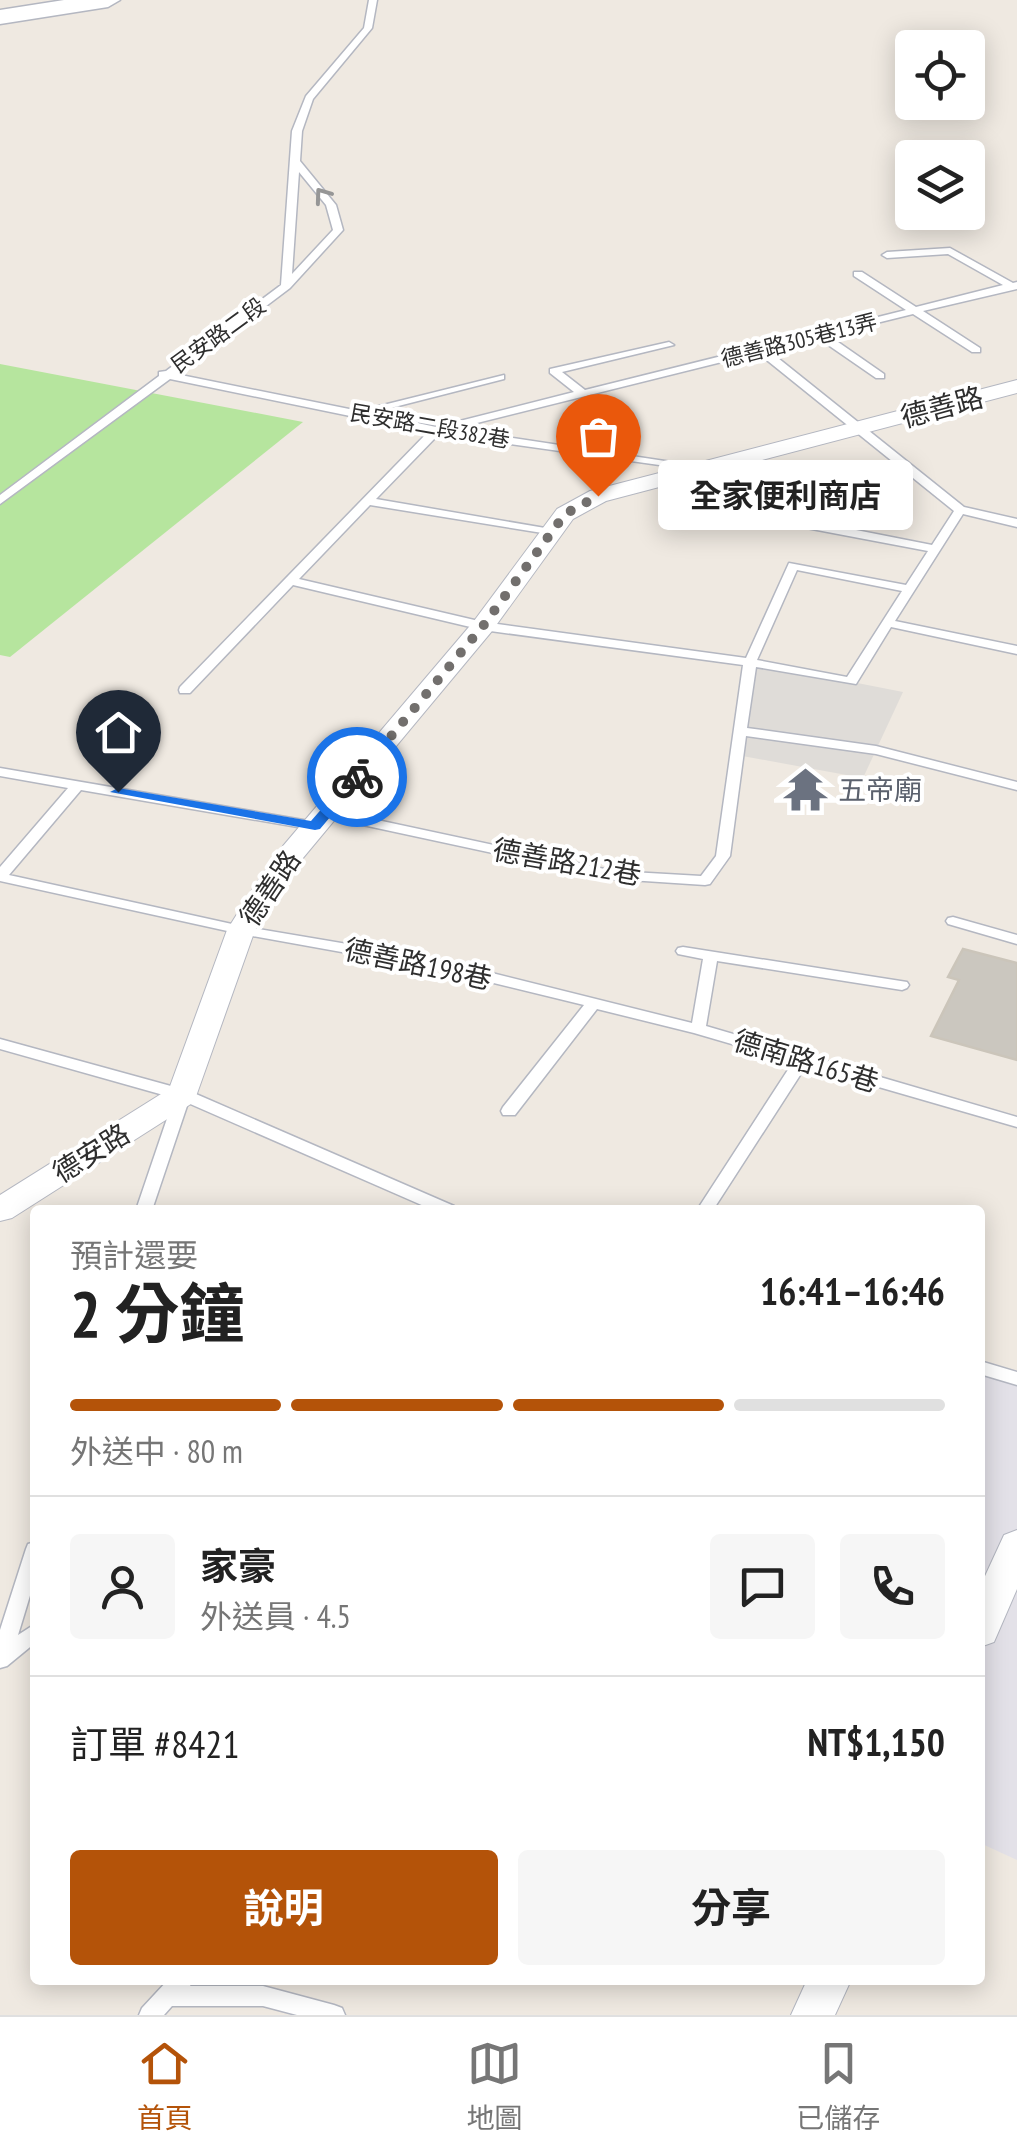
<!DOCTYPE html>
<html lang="zh-TW">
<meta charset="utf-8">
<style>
body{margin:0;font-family:"PT Sans Narrow","Noto Sans TC",sans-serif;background:#f6f6f6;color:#222;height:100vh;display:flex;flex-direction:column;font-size:38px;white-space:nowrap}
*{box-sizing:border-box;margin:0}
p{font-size:32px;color:#767676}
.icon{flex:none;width:55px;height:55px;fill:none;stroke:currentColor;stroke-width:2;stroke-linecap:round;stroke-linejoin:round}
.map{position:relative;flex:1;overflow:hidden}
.sheet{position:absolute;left:30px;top:1205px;width:955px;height:780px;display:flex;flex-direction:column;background:#fff;border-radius:10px;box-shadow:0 5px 25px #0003}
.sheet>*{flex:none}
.fabs{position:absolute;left:895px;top:30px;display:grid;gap:20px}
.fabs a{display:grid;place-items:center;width:90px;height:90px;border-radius:10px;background:#fff;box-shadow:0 5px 25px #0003;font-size:50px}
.pin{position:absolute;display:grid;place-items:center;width:85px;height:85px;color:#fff;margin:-102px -42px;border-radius:50% 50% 50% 0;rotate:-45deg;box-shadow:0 0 10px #0007}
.pin .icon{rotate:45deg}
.courier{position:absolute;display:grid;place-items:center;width:100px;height:100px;margin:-50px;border:8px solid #1a73e8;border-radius:50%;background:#fff;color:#222;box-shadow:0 2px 12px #0007}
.bubble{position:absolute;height:70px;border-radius:10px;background:#fff;box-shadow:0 5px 25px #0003;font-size:32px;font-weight:700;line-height:70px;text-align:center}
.head em{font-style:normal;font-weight:700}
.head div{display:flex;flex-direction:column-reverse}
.head{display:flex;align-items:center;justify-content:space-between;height:170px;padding:0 40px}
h1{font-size:65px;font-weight:700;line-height:75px}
.bar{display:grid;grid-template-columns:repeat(4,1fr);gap:15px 10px;align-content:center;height:120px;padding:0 40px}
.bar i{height:12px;border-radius:8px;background:#e0e0e0}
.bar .active{background:#b45309}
.bar p{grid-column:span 4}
.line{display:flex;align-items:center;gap:25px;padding:0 40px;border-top:2px solid #e0e0e0}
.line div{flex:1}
.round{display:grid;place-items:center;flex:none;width:105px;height:105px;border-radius:10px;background:#f6f6f6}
.button{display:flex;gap:20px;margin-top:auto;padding:20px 40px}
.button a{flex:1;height:115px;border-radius:10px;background:#b45309;color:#fff;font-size:40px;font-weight:700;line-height:115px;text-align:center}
.button a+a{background:#f6f6f6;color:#222}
.tab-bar{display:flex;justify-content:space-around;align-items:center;height:140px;border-top:2px solid #e0e0e0;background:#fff;font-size:28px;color:#767676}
.tab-bar a{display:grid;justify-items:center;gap:5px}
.tab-bar .active{color:#b45309}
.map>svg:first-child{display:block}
</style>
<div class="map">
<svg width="1017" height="2015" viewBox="0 0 1017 2015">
<rect width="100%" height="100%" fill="#efe9e1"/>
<path fill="#e3e1e8" d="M980,1366l37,14v480l-37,-17z"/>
<path fill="#b6e59e" d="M0,364l303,58 -293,235 -10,-2z"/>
<path fill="#dfdcd8" d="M750,662l153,30 -40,86 -126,-23z"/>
<path fill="#cbc7bf" stroke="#cbc5ba" stroke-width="2.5" d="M963,949l54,14v97l-86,-24 28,-56 -11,-3z"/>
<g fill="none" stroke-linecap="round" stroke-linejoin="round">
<defs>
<path id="lane" d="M369,0h8l-5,28 -59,71 -11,32 -2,30 36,44 7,25 -53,58 -114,86 183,37 145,-36v4l-133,34 65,14 138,-35 -24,-19v-4l119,-27 5,3 -112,27 23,18 321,-80 -52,-34v-4h8l54,35 87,-22 -55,-31 -61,4 -5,-3 5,-3 63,-4 63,35 4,-1v7l-94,22 57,37v4h-8l-59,-38 -85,21 56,39v4h-8l-58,-40 -50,12 196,157 53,12v8l-54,-13 -68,107 122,25v8l-126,-27 -35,57 -100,-17 -9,61 129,18 141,36v8l-141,-36 -130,-18 -16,120 -20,28 -5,1 -91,-6 -293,-63 -2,-3 2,-3 5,-1 288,62 87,5 15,-20 27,-191 -260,-35 -190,-45 -103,108h-10l-1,-3 1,-3 248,-255 -258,-53 -170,125v-9l159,-119v-4l7,-1 115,-86 11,-154 14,-35 58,-68zM299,172l27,33 7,25 -41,44zM758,353l196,158 -22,34 -152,-30 -6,4 6,4 148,28 -22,34 -117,-22 -43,95 -263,-36 -184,-43 71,-74 185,30v-4l-4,-2 -175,-30 63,-65 263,37 2,-2 -6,-3 -245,-37zM797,570l105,21 -55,86 -90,-17z
M0,768l315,54 7,4 -7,4 -234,-40 -72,85 232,51 195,33 256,64 11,-64 -25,-5 -2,-3 2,-3 5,-1 224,35 2,3 -2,3 -5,2 -185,-29 -11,65 311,91v10l-211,-61 -93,144h-16l96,-148 -99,-29 -97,-24 -82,106h-12l-2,-4 2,-4 81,-102 -148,-36 -195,-35 -241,-53v-14l68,-79 -68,-12z
M953,917l64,18v9l-69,-20 -2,-3 2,-3z
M0,1039l189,52 265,115 2,4h-23l-245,-107 -36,107h-16l38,-112 -174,-49z
M980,1361l37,11v13l-37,-11z
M35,1542v37l-17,56 17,-11v19l-28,23 -7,2v-38l26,-81 2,-5z
M168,1980h25l-3,6h73l71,19 8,3 3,7h-48l-34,-9h-91l-8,9h-25l3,-7z"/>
<path id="street" d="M1017,380v13l-411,108 -33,18 -81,112 -189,227 -48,72 -61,172 -182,116 -12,3v-26l169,-106 58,-159 27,-43 29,-41 191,-225 83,-112 33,-18z
M1017,1530v59l-23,53 -14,5v-60l24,-52z
M807,1980h44l-16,35h-44z"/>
<path id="secondary" d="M64,0h56l-12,7 -108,17v-14z"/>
</defs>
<use href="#lane" stroke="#b4b7c1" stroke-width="3"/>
<use href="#street" stroke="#b4b7c1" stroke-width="2"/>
<use href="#secondary" stroke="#b4b7c1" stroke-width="3"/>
<use href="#lane" fill="#fff" fill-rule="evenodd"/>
<use href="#street" fill="#fff" fill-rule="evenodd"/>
<use href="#secondary" fill="#fff" fill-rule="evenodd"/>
</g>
<defs><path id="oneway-chevron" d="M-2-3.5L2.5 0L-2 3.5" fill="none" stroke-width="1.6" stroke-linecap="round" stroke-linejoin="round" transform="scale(2.5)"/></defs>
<use stroke="#969696" href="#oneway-chevron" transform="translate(322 195) rotate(-126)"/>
<path fill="#1a73e8" d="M352,774l12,3 -44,52 -5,1 -205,-38 8,-4 193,33z"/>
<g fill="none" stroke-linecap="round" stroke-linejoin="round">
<path stroke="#726f6d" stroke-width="10" stroke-dasharray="0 18" d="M357,777l126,-151 82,-112 33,-18"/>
</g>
<defs>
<symbol id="temple-bare" viewBox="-9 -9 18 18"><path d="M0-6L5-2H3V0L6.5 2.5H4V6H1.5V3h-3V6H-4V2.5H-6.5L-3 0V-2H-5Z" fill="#6b7280" stroke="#fff" stroke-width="2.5" paint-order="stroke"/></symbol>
</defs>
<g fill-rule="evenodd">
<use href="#temple-bare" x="774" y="758" width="63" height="63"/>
</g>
<g text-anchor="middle" stroke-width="8" stroke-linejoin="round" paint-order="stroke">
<g font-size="22" fill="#2e2e2e" stroke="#fff">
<text transform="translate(218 335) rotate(-36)" y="8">民安路二段</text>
<text transform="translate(799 340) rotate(-14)" y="8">德善路305巷13弄</text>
<text transform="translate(430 426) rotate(10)" y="8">民安路二段382巷</text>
</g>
<g font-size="28" fill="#2e2e2e" stroke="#fff">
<text transform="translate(942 407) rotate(-15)" y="10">德善路</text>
<text transform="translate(567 862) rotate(10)" y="10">德善路212巷</text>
<text transform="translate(270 888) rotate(-56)" y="10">德善路</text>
<text transform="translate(418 964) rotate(12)" y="10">德善路198巷</text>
<text transform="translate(806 1061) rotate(17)" y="10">德南路165巷</text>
<text transform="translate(91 1153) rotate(-32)" y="10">德安路</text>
</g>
<g font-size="28" fill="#5b616d" stroke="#fff" text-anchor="start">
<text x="838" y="800">五帝廟</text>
</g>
</g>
</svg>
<div class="fabs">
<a><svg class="icon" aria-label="locate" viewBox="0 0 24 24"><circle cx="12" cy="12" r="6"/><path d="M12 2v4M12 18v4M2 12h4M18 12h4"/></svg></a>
<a><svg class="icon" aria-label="layers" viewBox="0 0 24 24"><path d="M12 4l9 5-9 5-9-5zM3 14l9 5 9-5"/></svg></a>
</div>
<div class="pin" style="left:598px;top:496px;background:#ea580c"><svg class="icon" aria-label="bag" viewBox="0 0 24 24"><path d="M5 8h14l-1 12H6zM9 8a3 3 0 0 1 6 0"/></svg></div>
<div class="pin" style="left:118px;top:792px;background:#1f2937"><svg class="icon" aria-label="home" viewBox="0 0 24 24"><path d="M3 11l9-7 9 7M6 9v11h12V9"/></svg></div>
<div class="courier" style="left:357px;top:777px"><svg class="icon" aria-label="bike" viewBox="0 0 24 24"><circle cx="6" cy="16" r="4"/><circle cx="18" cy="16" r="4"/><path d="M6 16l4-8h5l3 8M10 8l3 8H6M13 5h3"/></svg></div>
<div class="bubble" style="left:658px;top:460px;width:255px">全家便利商店</div>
<section class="sheet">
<div class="head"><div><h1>2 分鐘</h1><p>預計還要</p></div><em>16:41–16:46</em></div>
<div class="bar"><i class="active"></i><i class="active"></i><i class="active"></i><i></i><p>外送中 · 80 m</p></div>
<div class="line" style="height:180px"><a class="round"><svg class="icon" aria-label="person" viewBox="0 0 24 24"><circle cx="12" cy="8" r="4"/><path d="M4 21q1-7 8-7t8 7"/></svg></a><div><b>家豪</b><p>外送員 · 4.5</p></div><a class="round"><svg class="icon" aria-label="chat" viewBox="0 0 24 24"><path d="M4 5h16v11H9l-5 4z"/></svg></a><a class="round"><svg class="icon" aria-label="phone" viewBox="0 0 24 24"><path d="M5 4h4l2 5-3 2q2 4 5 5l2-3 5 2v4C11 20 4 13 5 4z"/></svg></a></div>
<div class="line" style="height:130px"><div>訂單 #8421</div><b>NT$1,150</b></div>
<div class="button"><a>說明</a><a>分享</a></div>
</section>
</div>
<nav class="tab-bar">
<a class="active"><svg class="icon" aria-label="home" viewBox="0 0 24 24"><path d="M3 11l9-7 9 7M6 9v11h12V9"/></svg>首頁</a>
<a><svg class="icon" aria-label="map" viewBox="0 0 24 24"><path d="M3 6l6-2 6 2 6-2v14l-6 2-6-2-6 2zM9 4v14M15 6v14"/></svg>地圖</a>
<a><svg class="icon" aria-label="saved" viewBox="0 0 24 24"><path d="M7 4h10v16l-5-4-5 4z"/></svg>已儲存</a>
</nav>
